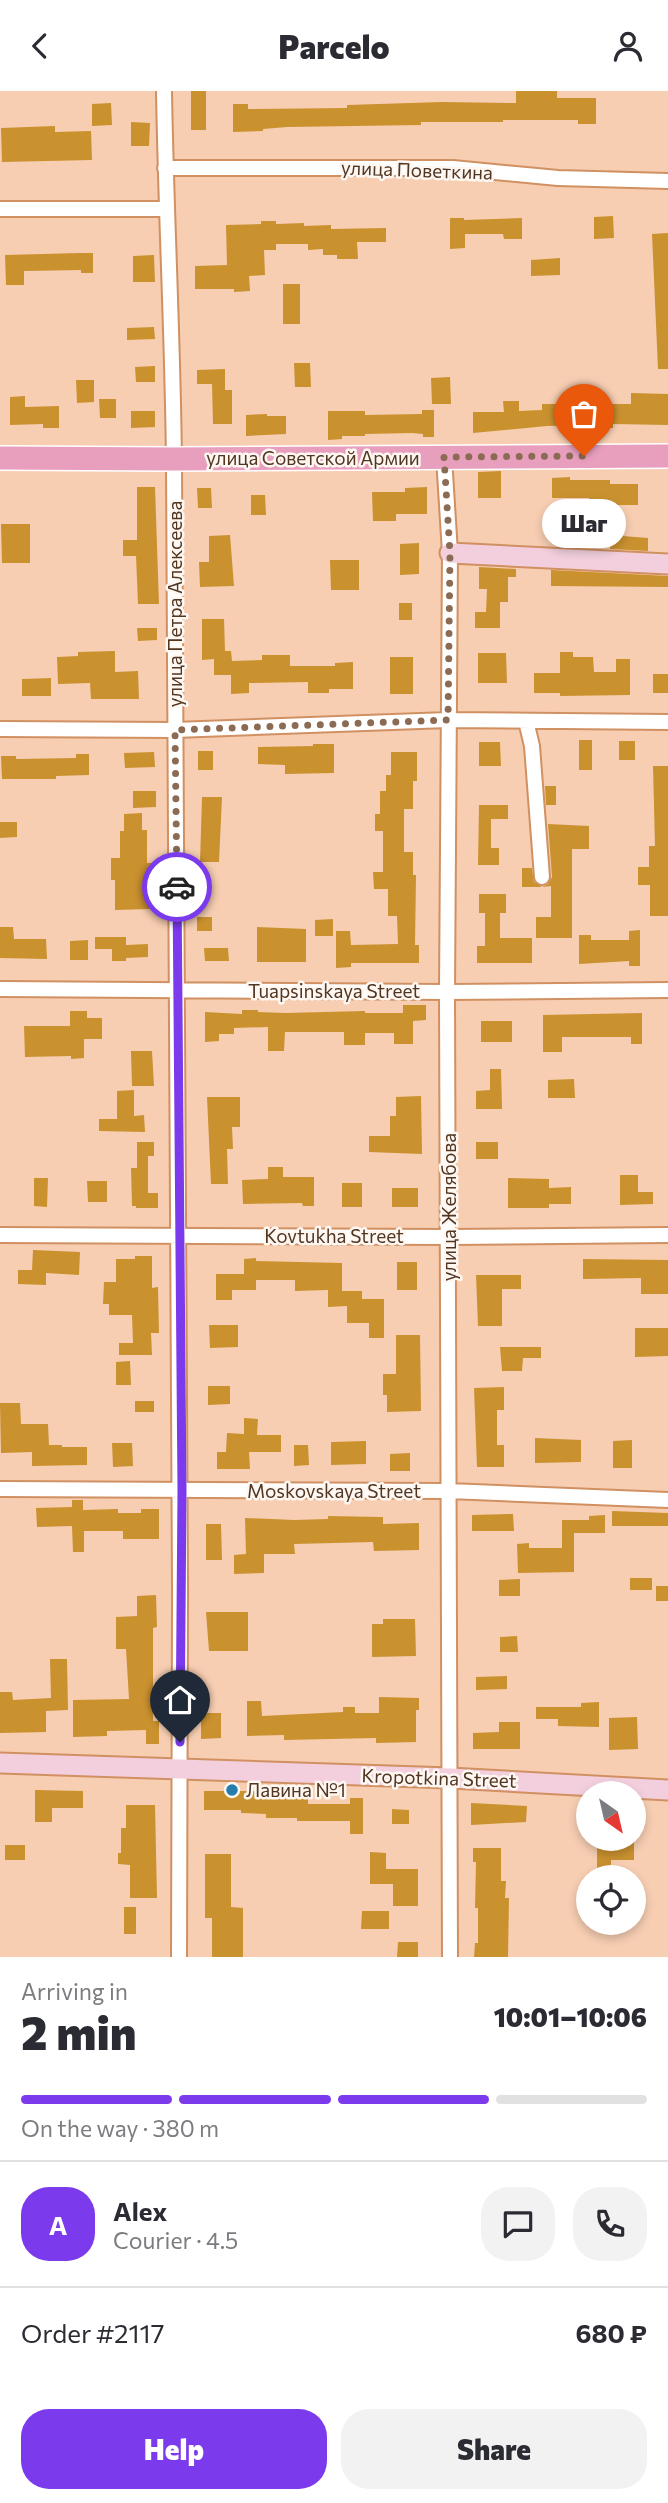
<!DOCTYPE html>
<meta charset="utf-8">
<style>
body{margin:0;font-family:Commissioner,sans-serif;background:#f2f2f3;color:#2b2b33;height:100vh;display:flex;flex-direction:column;font-size:26px;white-space:nowrap}
*{box-sizing:border-box;margin:0}
p{font-size:23px;color:#7c7c81}
.icon{flex:none;width:38px;height:38px;fill:none;stroke:currentColor;stroke-width:2;stroke-linecap:round;stroke-linejoin:round}
.map{position:relative;height:1866px;overflow:hidden}
.drawer{display:flex;flex-direction:column;background:#fff;flex:1}
.drawer>*{flex:none}
.needle{width:46px;rotate:146deg}
.fabs{position:absolute;left:576px;top:1690px;display:grid;gap:14px}
.fabs a{display:grid;place-items:center;width:70px;height:70px;border-radius:50%;background:#fff;box-shadow:0 4px 10px #0003;font-size:35px}
.pin{position:absolute;display:grid;place-items:center;width:60px;height:60px;color:#fff;margin:-72px -30px;border-radius:50% 50% 50% 0;rotate:-45deg;box-shadow:0 0 7px #0007}
.pin .icon{rotate:45deg}
.courier{position:absolute;display:grid;place-items:center;width:70px;height:70px;margin:-35px;border:5px solid #7c3aed;border-radius:50%;background:#fff;color:#222;box-shadow:0 2px 9px #0007}
.bubble{position:absolute;height:49px;border-radius:24px;background:#fff;box-shadow:0 4px 10px #0003;font-size:23px;font-weight:800;line-height:49px;text-align:center}
.headline em{font-style:normal;font-weight:800}
.headline div{display:flex;flex-direction:column-reverse}
.headline{display:flex;align-items:center;justify-content:space-between;height:119px;padding:0 21px}
h1{font-size:46px;font-weight:800;line-height:52px}
.bar{display:grid;grid-template-columns:repeat(4,1fr);gap:10px 7px;align-content:center;height:84px;padding:0 21px}
.bar i{height:9px;border-radius:5px;background:#e1e1e2}
.bar .active{background:#7c3aed}
.bar p{grid-column:span 4}
.line{display:flex;align-items:center;gap:18px;padding:0 21px;border-top:2px solid #e1e1e2}
.line div{flex:1}
.round{display:grid;place-items:center;flex:none;width:74px;height:74px;border-radius:28px;background:#f2f2f3}
.primary-button{display:flex;gap:14px;margin-top:auto;padding:14px 21px}
.primary-button a{flex:1;height:80px;border-radius:28px;background:#7c3aed;color:#fff;font-size:28px;font-weight:800;line-height:80px;text-align:center}
.primary-button a+a{background:#f2f2f3;color:#2b2b33}
header{display:flex;justify-content:space-between;align-items:center;height:91px;padding:0 21px;background:#fff;font-size:32px;font-weight:800}
.map>svg:first-child{display:block}
</style>
<header><svg class="icon" aria-label="back" viewBox="0 0 24 24"><path d="M15 5l-7 7 7 7"/></svg>Parcelo<svg class="icon" aria-label="person" viewBox="0 0 24 24"><circle cx="12" cy="8" r="4"/><path d="M4 21q1-7 8-7t8 7"/></svg></header>
<div class="map">
<svg width="668" height="1866" viewBox="0 0 668 1866">
<rect width="100%" height="100%" fill="#f7ceb2"/>
<path fill="#ca912f" d="M191,0h15v39h-15z
M516,0h41v7h39v26h-18v-4h-75v2h-82v3l-134,2 -24,2v2l-30,1v-28h15v5l99,-1v-3l95,-3 74,1z
M111,12l1,22 -20,1v-22z
M131,31l19,1 -1,23h-18z
M55,35v6l36,-1 1,29 -90,2 -1,-34z
M613,125l1,22 -20,1v-22z
M450,127h14v2l58,-2v21h-18l-1,-5h-38v14l-15,1z
M261,130h15v3l28,-1v3l27,-1v4l55,-1v14h-29l1,17h-21v-4h-14v-6l-15,1v-6h-32v6h-12l1,25 -16,1 1,15 -16,1v-3h-39v-23l32,-1 -1,-40 35,-1z
M668,142v136h-10l-6,-135z
M80,162h13v20h-12v-3l-57,1v14h-18l-1,-30z
M154,164l1,27h-22v-26z
M560,167v17l-29,1v-16z
M283,193h17v40h-17z
M154,236l1,12 -28,1v-12z
M294,272h16l1,24h-16z
M155,275v16h-19l-1,-15z
M225,278v21h7v34h-19l-1,-40h-15v-14z
M450,286l1,27h-19l-1,-26z
M76,289h18v22l-17,1z
M631,302l37,1v31l-55,-1v4h-15v-3l-51,1 -74,7v-21h31l-1,-11h16v10l23,-1v-6h89z
M25,305v11l34,-1v22h-16v-4l-33,1v-28z
M99,308h17v19h-16z
M422,319h12v27h-11v-3l-11,-1 -47,1v2h-23v3l-14,1v-29h37v4l57,-1z
M131,320h24v16l-24,1z
M267,323v2h19v18l-40,2v-21z
M501,380v27h-23v-26z
M570,386v3h40v4h28v21h-27v17h-20l-2,-24h-37v-20z
M137,396h18l4,117h-21l-2,-48h-13v-16h14z
M427,396v27h-31v7h-23l-1,-29h33v-4z
M197,397h14l1,20h-14z
M251,404h14l1,20h-15z
M1,433h29v39h-28z
M230,444l4,51 -34,1 -1,-25h10v-26z
M610,444l38,3v13l-38,-2z
M419,452v31l-19,1v-31z
M330,469h29v30h-28z
M479,476l37,2v8h-8v25h-8v26h-25v-16h11l1,-23h-8z
M551,479l117,6v11l-117,-1z
M399,512h13v17h-13z
M202,528h22l1,32h6l1,10 30,-1v-5h28v11h45v-3l18,-1v27h-24v4h-21v-11l-59,1v10l-18,1v-19h-17v-16l-12,1z
M137,537h20v12l-19,1z
M115,560v21l23,-1 1,28h-48l-1,-16 -32,1 -1,-27 21,-1v-4z
M560,561h13v5h20l1,15h22v-13h14v36l-70,1v-3h-26v-20h26z
M478,562h28l1,30h-29z
M390,566h23v37h-23z
M653,583h15v19h-15z
M51,587v18h-29v-17z
M579,649h13v30h-13z
M619,650h16v19h-16z
M479,651h21l1,24h-22z
M313,653h21v29l-49,1v-9l-27,-1v-17l55,-1z
M198,660h15v19h-15z
M154,661l1,15 -30,1 -1,-15z
M391,661h26v29h-4v28h-9v43h9v23h3l-1,70h4v18h-68v4l-15,1v-37h14l1,14 47,-1 -1,-28h-9v-27h-14l-1,-17h10v-41h-8v-17h5v-23h6v-16h5z
M76,663h13v21l-33,1v3h-54l-1,-23h15v3l60,-1z
M653,675h15v150h-18v-31h-12v-18h11v-21h6z
M545,695h11v19h-10z
M133,700h23v16l-23,1z
M202,706h20l-3,65h-19z
M479,714h29v14h-17v29h8v17h-21z
M142,722v17h5v33h7v18h-4l1,28 -36,1v-30h-4v-22h9v-27h4v-17z
M0,731h17v15l-17,1z
M548,733l41,2v23h-17v89h-36v-21h15v-31l-9,1 6,-3 4,-7z
M522,777h10l2,14 8,5h-20z
M479,803h27v19h-6v25h32v25h-55v-17h8v-33h-6z
M197,826h15v14h-15z
M333,828v17h-18v-16z
M0,836h13l1,12h32l1,20 -47,-1z
M257,836l49,2v33h-49z
M640,839v36h-11v-5l-50,3v-29h12v5h38v-9z
M95,846h31v8l22,-1v13l-22,1v3h-14v-12h-17z
M88,849v20h-18v-19z
M204,857h24l1,13h-24z
M403,914h23v15l-13,1v23h-19v-11h-29v12h-21v-13h-59l-1,19h-16v-24l-34,1v6h-15v7l-14,1v-30l37,2v-4h16v2l27,1 80,-2v2h38z
M70,920h17v7h15v21h-18v19l-13,1v-3l-46,1 -1,-31h46z
M642,922v31h-11v-7h-69v15h-19v-37z
M481,930h31v21h-31z
M131,960h21l2,35h-22z
M490,978h11l1,40h-26v-18l14,-1z
M574,988l1,19h-27v-18z
M134,999v26l10,-1 1,17 -46,-1v-12h18v-28z
M421,1005l1,58 -53,-2v-16h21v-20h6v-19z
M207,1006h33v30h-8l1,22h-6l1,35h-17z
M137,1051h17v14h-6v37h10v15h-22v-2h-4l-1,-38h6z
M476,1051h22v17h-22z
M268,1076h15v10h31v29h-11l-1,-3 -59,1 -1,-24 26,-1z
M620,1084h18v17h15v12l-33,1z
M34,1087h14l-1,29 -13,-1z
M508,1087l41,1v9l22,-1v17h-22v4h-41z
M87,1090h20v21h-19z
M342,1092h20v24h-20z
M392,1097h26v19h-26z
M33,1159l47,2 -1,23 -33,-2v12l-28,-1v-14h14z
M135,1165h17v32l6,-1 1,46h-8l1,22h-33v-12h14l-1,-28h-23v-11h-6l1,-22h12v-23h19z
M256,1167v3l86,2v28h20v8h22v39h-15v-15h-22v-17l-19,1v-17l-33,1v-11h-39v10h-24v10h-16v-26h28v-15z
M583,1168l85,1v34h-27v-16l-58,1z
M397,1171h20v28h-20z
M476,1184h45v14h-19v37h-24z
M209,1234h29v22l-28,1z
M635,1237h33v28l-33,1z
M396,1244h24l1,76 -34,1v-17h-4v-21h13z
M500,1256h41v11h-18l-1,13h-20z
M130,1270l1,24h-15v-23z
M208,1295h22v18l-22,1z
M504,1296v23h-7v35h7v22h-27l-3,-79z
M135,1310h19v11h-19z
M0,1312h20l1,21h27l1,21h13v2h25v18l-55,1v-14l-31,1z
M244,1327l14,1 -1,16h24v17h-32l1,17h-33v-17h9l1,-19 17,1z
M535,1347l46,2v22l-46,1z
M632,1349v28h-19v-27z
M366,1350v23l-35,1v-23z
M112,1352h20l1,23 -20,1z
M294,1354h14l1,20 -15,1z
M410,1362v18h-20v-17z
M72,1409h11v10l35,-1v4h23v-4h18v30h-36v-8h-39v21h-11l-1,-26 -35,1 -1,-19 36,-1z
M612,1420l56,2v13h-56z
M513,1423l1,17h-42v-16z
M605,1424v18h-31v39l-56,1 -1,-29 12,-1v5h33v-28h27v-4z
M328,1425l55,1v7l36,-1v27l-45,1 -1,-9 -79,2 1,10h-31v19l-30,1v-19l12,-1 -1,-36 49,2 34,-1z
M206,1433h15l1,36h-16z
M630,1487h22v12h-22z
M520,1488v17h-21v-16z
M656,1495h12v15h-12z
M156,1504l1,32 -4,1v93h6v23h-13v-14l-39,1v5l-34,1v-37l56,-1 -3,-50h-10v-32l21,-1v-20z
M206,1521h42v39h-39z
M383,1528h32l1,37 -44,1v-33h11z
M517,1545l1,16h-18v-15z
M50,1568h17l1,51 -22,1v21l-46,1v-41h12l1,8 38,-2z
M507,1585v13l-31,1v-13z
M379,1606l40,1v12h-3v32l-40,1v-5l-92,2v-5l-37,1v-35h14l1,15 81,-4v-5h12v6h24z
M599,1611v25l-41,-1v-7h-22v-12h45v-4z
M201,1622h20v25l-20,1z
M637,1626l1,32 -29,1v-32z
M499,1631h21v27h-47v-16l26,-1z
M35,1699l48,1v17h-31v14h-17z
M204,1700h54v4h17v3h33v6h42v-6h13v36h-13v-13h-53v-3h-31v-4l-25,-1v-3h-37z
M471,1712l56,3 -1,16 -55,3z
M126,1714h29l2,93h-27v-33l-12,-1v-11h3v-25h5z
M392,1718l17,1v14h-17z
M597,1748h37v21h-23v8h-14z
M5,1754h20v15h-20z
M473,1757h28v33h5l-1,17h4l-1,59h-34l1,-14h3v-35h-3l1,-46h-3z
M370,1761l16,1v16h32v37h-25v-22h-23z
M205,1763h26v53l12,1v49h-31v-39h-7z
M124,1816h12v27h-12z
M362,1820h27v18h-28z
M398,1851h20v15h-21z"/>
<g fill="none" stroke-linecap="round" stroke-linejoin="round">
<defs>
<path id="street" d="M164,0c2,125 9,250 10,375 4,497 8,994 5,1491
M165,77h288l105,10 110,3
M0,118h165
M444,366l6,96 -3,439 3,965
M526,630l6,25 10,131
M0,638l175,1 273,-10 220,2
M0,898l447,3 221,-2
M0,1144l450,2 218,-2
M0,1398l449,2 219,9"/>
<path id="secondary" d="M450,462l218,11
M0,1672l450,15 218,12"/>
<path id="primary" d="M0,367l174,1 494,-3"/>
</defs>
<use href="#street" stroke="#d09062" stroke-width="18"/>
<use href="#secondary" stroke="#d09062" stroke-width="23"/>
<use href="#primary" stroke="#fff" stroke-width="26"/>
<use href="#street" stroke="#fff" stroke-width="14"/>
<use href="#secondary" stroke="#f3cfde" stroke-width="19"/>
<use href="#primary" stroke="#e89ebd" stroke-width="23"/>
</g>
<g fill="none" stroke-linecap="round" stroke-linejoin="round">
<path stroke="#8b6b54" stroke-width="7" stroke-dasharray="0 12.6" d="M177,796l-2,-157 273,-10 2,-167 -6,-96 140,-1"/>
<path stroke="#7c3aed" stroke-width="9" d="M177,796l5,604 -2,251"/>
</g>
<circle fill="#247dac" stroke="#fef7f2" stroke-width="2.5" cx="232" cy="1699" r="7"/>
<g text-anchor="middle" stroke-width="5" stroke-linejoin="round" paint-order="stroke">
<g font-size="19" fill="#513622" stroke="#fef7f2">
<text transform="translate(417 79) rotate(2)" y="7">улица Поветкина</text>
<text x="313" y="374">улица Советской Армии</text>
<text transform="translate(175 513) rotate(-90)" y="7">улица Петра Алексеева</text>
<text x="334" y="907">Tuapsinskaya Street</text>
<text transform="translate(449 1116) rotate(-90)" y="7">улица Желябова</text>
<text x="334" y="1152">Kovtukha Street</text>
<text x="334" y="1407">Moskovskaya Street</text>
<text transform="translate(439 1687) rotate(2)" y="7">Kropotkina Street</text>
</g>
<g font-size="19" fill="#513622" stroke="#fef7f2" text-anchor="start">
<text x="246" y="1706">Лавина №1</text>
</g>
</g>
</svg>
<div class="fabs">
<a><svg class="needle" viewBox="-14 -14 28 28"><path d="M0-13l5 13h-10z" fill="#e53935"/><path d="M0 13l5-13h-10z" fill="#7c7c81"/></svg></a>
<a><svg class="icon" aria-label="locate" viewBox="0 0 24 24"><circle cx="12" cy="12" r="6"/><path d="M12 2v4M12 18v4M2 12h4M18 12h4"/></svg></a>
</div>
<div class="pin" style="left:584px;top:365px;background:#ea580c"><svg class="icon" aria-label="bag" viewBox="0 0 24 24"><path d="M5 8h14l-1 12H6zM9 8a3 3 0 0 1 6 0"/></svg></div>
<div class="pin" style="left:180px;top:1651px;background:#1f2937"><svg class="icon" aria-label="home" viewBox="0 0 24 24"><path d="M3 11l9-7 9 7M6 9v11h12V9"/></svg></div>
<div class="courier" style="left:177px;top:796px"><svg class="icon" aria-label="car" viewBox="0 0 24 24"><path d="M5 17H2v-5l4-1 3-4h7l3 4 3 1v5h-3M9 17h6M6 11h13"/><circle cx="7" cy="17" r="2"/><circle cx="17" cy="17" r="2"/></svg></div>
<div class="bubble" style="left:542px;top:408px;width:84px">Шаг</div>
</div>
<section class="drawer">
<div class="headline"><div><h1>2 min</h1><p>Arriving in</p></div><em>10:01–10:06</em></div>
<div class="bar"><i class="active"></i><i class="active"></i><i class="active"></i><i></i><p>On the way · 380 m</p></div>
<div class="line" style="height:126px"><b class="round" style="background:#7c3aed;color:#fff">A</b><div><b>Alex</b><p>Courier · 4.5</p></div><a class="round"><svg class="icon" aria-label="chat" viewBox="0 0 24 24"><path d="M4 5h16v11H9l-5 4z"/></svg></a><a class="round"><svg class="icon" aria-label="phone" viewBox="0 0 24 24"><path d="M5 4h4l2 5-3 2q2 4 5 5l2-3 5 2v4C11 20 4 13 5 4z"/></svg></a></div>
<div class="line" style="height:91px"><div>Order #2117</div><b>680 ₽</b></div>
<div class="primary-button"><a>Help</a><a>Share</a></div>
</section>
